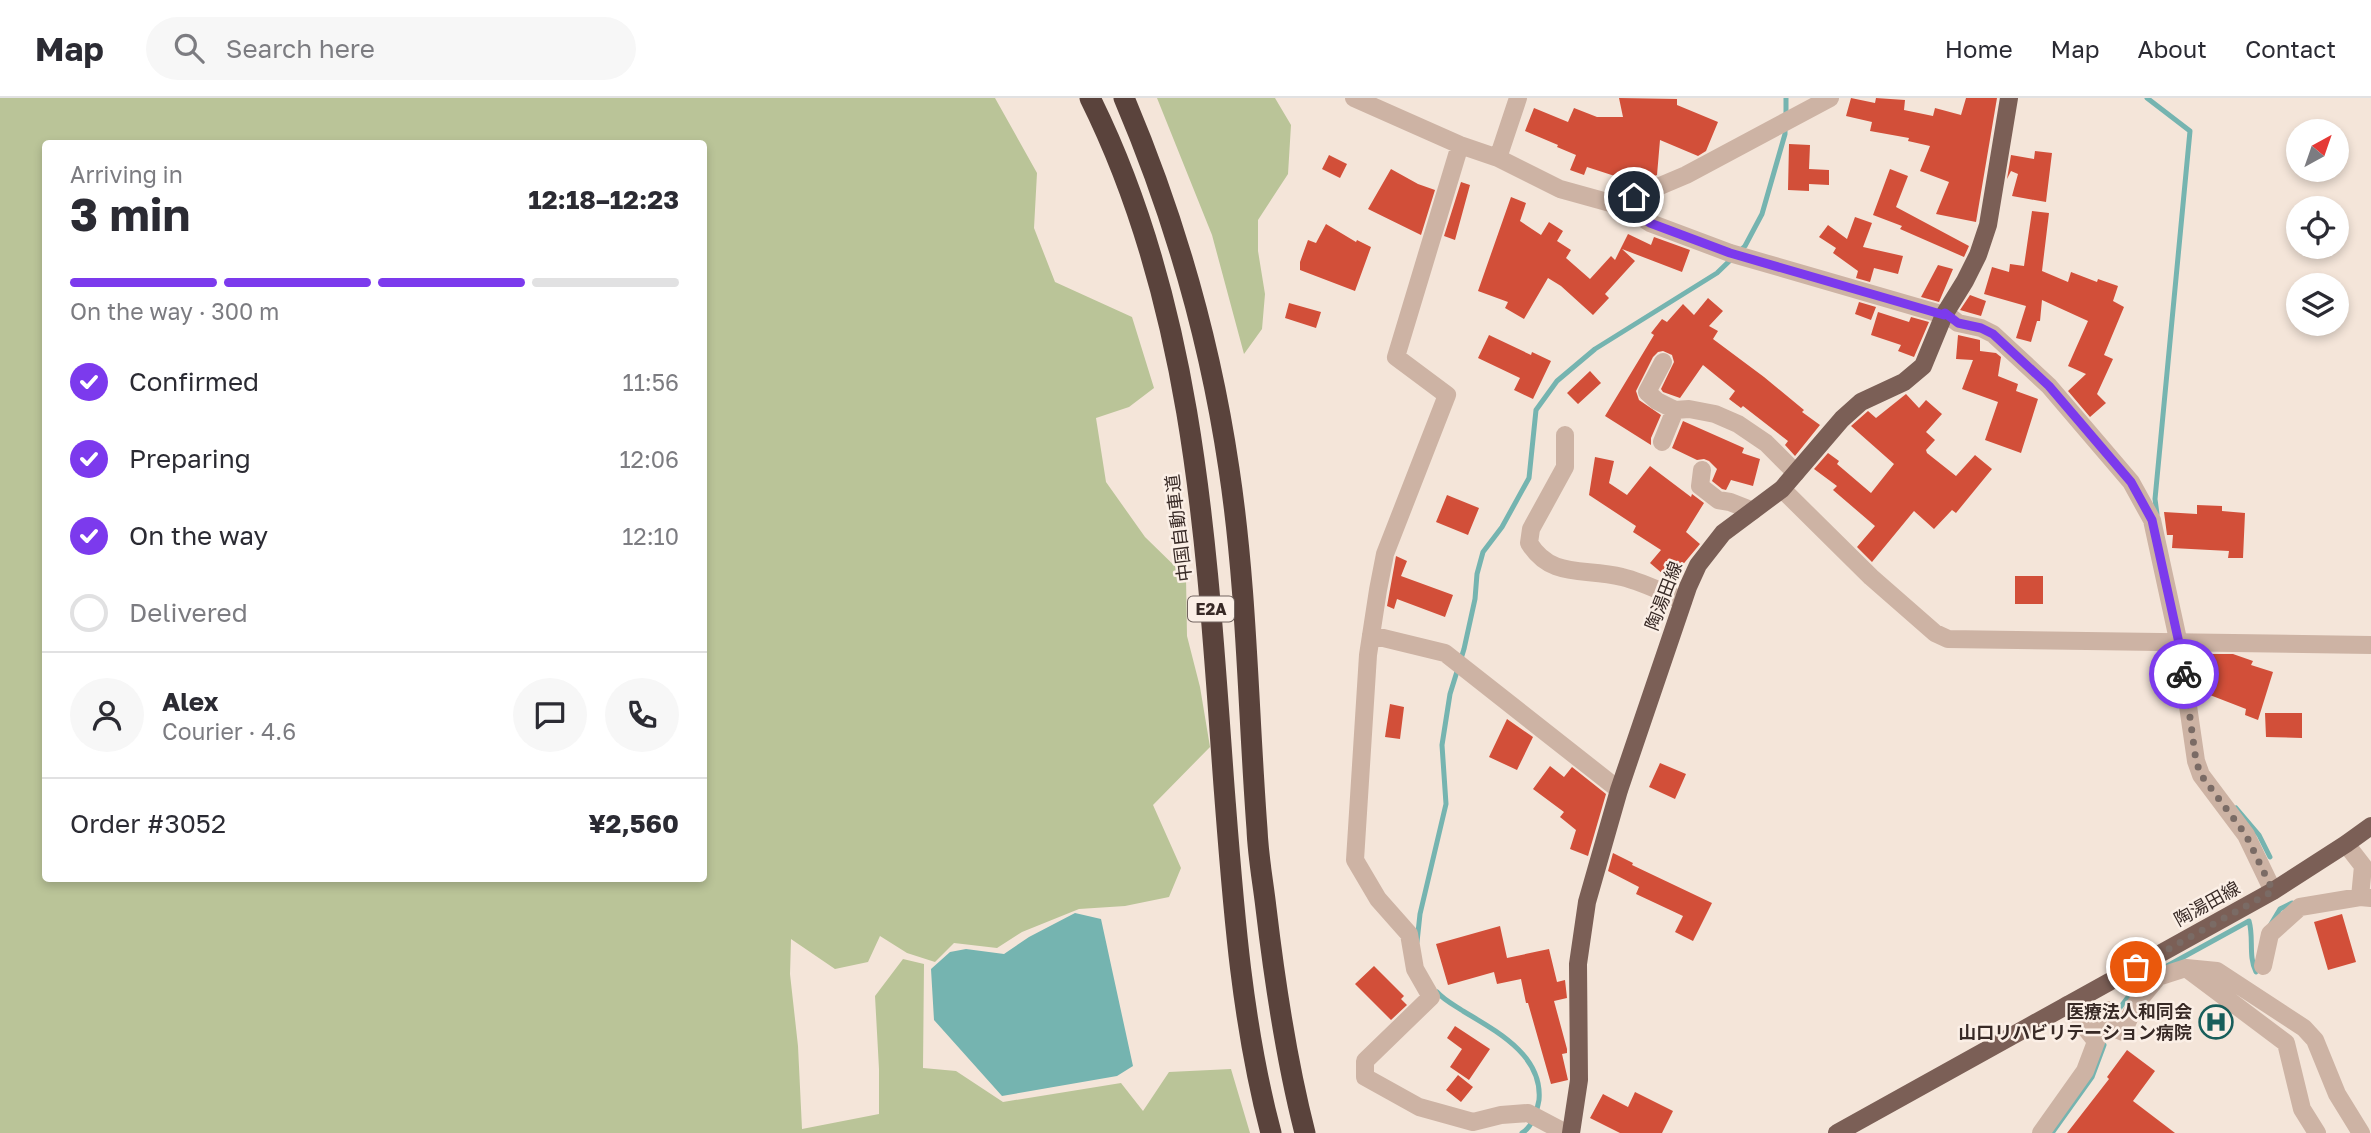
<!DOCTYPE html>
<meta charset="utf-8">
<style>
body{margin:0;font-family:"Golos Text","Noto Sans JP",sans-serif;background:#f7f7f7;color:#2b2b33;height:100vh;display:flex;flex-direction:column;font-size:26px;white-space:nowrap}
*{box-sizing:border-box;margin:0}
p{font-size:23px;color:#7c7c81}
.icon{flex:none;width:38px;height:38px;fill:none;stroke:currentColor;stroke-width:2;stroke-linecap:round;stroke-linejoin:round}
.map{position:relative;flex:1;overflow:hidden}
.side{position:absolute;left:42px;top:42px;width:665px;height:742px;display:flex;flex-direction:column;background:#fff;border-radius:7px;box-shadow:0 4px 10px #0003}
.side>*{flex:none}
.needle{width:46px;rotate:40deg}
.buttons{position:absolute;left:2286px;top:21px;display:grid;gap:14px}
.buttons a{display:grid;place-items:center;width:63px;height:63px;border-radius:50%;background:#fff;box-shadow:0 4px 10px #0003;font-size:35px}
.pin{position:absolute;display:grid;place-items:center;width:60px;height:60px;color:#fff;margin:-30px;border:4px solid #fff;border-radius:50%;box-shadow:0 2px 7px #0007}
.courier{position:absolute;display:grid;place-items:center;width:70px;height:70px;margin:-35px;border:5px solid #7c3aed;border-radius:50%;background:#fff;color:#222;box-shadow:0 2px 9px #0007}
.headline em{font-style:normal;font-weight:700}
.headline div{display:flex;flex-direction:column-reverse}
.headline{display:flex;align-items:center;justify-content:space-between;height:119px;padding:0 28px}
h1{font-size:46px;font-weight:700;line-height:52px}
.bar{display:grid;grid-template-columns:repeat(4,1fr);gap:10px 7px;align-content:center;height:84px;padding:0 28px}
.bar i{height:9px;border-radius:5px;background:#e1e1e2}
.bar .on{background:#7c3aed}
.bar p{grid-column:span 4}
.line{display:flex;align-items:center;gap:18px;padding:0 28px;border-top:2px solid #e1e1e2}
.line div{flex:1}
.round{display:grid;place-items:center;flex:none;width:74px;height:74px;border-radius:37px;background:#f7f7f7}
ol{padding:0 28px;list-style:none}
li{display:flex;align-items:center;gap:21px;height:77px}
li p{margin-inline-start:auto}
li .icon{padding:7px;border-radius:50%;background:#7c3aed;color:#fff;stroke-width:4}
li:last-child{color:#7c7c81}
li i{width:38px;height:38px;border:4px solid #e1e1e2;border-radius:50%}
header{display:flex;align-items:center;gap:42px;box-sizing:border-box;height:98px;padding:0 35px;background:#fff;border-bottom:2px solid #e1e1e2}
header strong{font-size:33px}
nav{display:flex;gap:38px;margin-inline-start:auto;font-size:24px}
.search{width:490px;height:63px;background:#f7f7f7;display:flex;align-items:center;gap:18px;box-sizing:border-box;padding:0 24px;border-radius:38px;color:#7c7c81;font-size:26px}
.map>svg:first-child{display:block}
</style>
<header>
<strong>Map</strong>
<div class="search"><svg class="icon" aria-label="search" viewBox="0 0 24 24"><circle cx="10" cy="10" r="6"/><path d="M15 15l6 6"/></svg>Search here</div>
<nav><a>Home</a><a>Map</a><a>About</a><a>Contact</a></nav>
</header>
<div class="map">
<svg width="2371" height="1035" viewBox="0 0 2371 1035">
<rect width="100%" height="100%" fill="#f4e5d9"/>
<path fill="#bac498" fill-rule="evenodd" d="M0,0h995l42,75 -3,55 21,54 77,35 22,71 -25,19 -33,11 10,64 39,55 41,40 1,59 13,51 10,60 -57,58 28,63 -12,29 -44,9 -46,3 -57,23 -25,16 -43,-5 -19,19 -28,-9 -27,-17 -12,26 -33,7 -44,-30 -1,35 8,72 4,83 77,-15v-45l-4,-73 28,-37 21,5 -1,104 33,3 47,31 118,-19 22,28 26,-39 62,-3 19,64h-1250zM46,46h658v734h-658z
M1157,0h118l16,27 -3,49 -30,46v31l7,43 -3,35 -18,25 -32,-119z"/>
<path fill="#75b4b0" d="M1075,815l26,6 32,147 -16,10 -115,20 -68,-76 -3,-51 19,-17 16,-3 38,5 25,-17z"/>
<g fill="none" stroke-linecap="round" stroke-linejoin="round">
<path stroke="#75b4b0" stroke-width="5" d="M2147,0l43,33 -35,368 2,15
M1786,18v-18
M2236,710l23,27 11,22
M2271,826l9,-15 12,-6
M1417,844l3,-28 26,-110 -4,-59 8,-51 14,-45 11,-50 2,-25 6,-22 19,-25 27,-49 7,-68 21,-29 38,-32 122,-76 28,-27 17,-32 23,-80v-8
M2167,868l82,-45c5,17 -1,35 7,51l2,-6
M1437,894c7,8 17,13 26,19 33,20 80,44 76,89 -2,11 -7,27 -17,33
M2119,911l22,-29 12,-6
M2052,1035l40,-56 12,-32"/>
</g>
<path fill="#d24f39" d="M1619,0l58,1v6l41,17 -12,29 -8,5 -38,-16 -3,35 -5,2 -27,-2 -1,4 -37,-12 -3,8 -14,-5 6,-15 -19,-8 1,-2 -33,-14 9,-23 34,14 6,-14 23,9h26z
M1851,0l24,5 1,-5 29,2 -1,10 29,6 2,-8 26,7 5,-17h31l-21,124 -40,-8 13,-32 -29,-11 10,-25 -22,-5 1,-3 -39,-7 2,-9 -26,-6z
M1789,46l21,1 -1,24 20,1v15l-20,-1v7l-21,-1z
M2035,53l17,2 -6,49 -34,-6 6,-22 -7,-3 -4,8 4,-24 23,4z
M1329,57l18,9 -7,14 -18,-9z
M1391,71l27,15 17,6 -14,45 -53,-26z
M1890,71l18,7 -12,31 73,39 -5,11 -64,-28 2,-3 -29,-11z
M1461,84l9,3 -15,55 -11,-4z
M1511,99l15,6 -6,18 21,14 8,-13 14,9 -6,10 14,9 -5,8 24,21 21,-23 4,4 13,-26 23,11 3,-8 36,13 -8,22 -60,-23 13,12 -30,33 4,4 -16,17 -32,-29 -13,-8 -24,41 -19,-11 3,-6 -30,-11z
M2032,113l17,2 -7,58 26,11 3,-10 26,10 1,-3 20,7 -5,15 11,6 -20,48 9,4 -16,35 9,9 -16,14 -22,-26 18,-17 -18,-8 20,-45 -46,-21 -2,21h-3l-6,21 -15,-4 10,-32 -42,-12 8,-27 17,5 1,-8 14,2z
M1855,119l17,6 -9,24 40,9 -5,18 -24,-6 -4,14 -14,-4 2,-7 -25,-18 3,-5 -17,-11 9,-12 19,14z
M1326,126l30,18 1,-2 14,7 -16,44 -55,-21v-8l8,-22 8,3z
M1938,167l15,4 -14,33 -18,-5z
M1970,197l16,6 -5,15 -21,-6z
M1708,200l15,13 -14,15 9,5 -5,8 51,38 40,33 -2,2 18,13 -25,31 -10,-11 3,-4 -45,-35 -2,2 -12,-9 6,-8 -32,-26 -23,33 -17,-6 -2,-3 13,-27 -2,-7 -9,-4 -5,1 -5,5 -17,34 3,9 22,15 -10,23v7l-46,-29 49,-81 -3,-2 11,-14 5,3 16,-18 11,11z
M1859,204l17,5 -5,13 -16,-6z
M1289,205l32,9 -5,16 -31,-10z
M1878,214l31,10 2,-5 18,5 -15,35 -16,-6 3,-6 -30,-10z
M1489,237l42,20 1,-3 19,9 -18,38 -19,-9 6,-12 -42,-20z
M1958,237l22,5v11l16,2 5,4 -3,19 20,8 -2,7 22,8 -17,54 -36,-13 13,-38 -36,-13 11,-29 -17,-1z
M1590,273l11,12 -23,21 -11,-11z
M1906,296l13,14 7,-8 16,14 -16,18 9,8 -9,10 1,3 29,23 19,-21 17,14 -36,44 -4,-3 -18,19 -20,-18 -42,51 -15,-15 18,-21 -42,-36 4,-4 -23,-17 14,-16 11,8 -2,3 34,29 23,-29 -43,-38 17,-15 8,7z
M1683,323l61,27 -2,5 18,6 -7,27 -22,-6 -5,10 -4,-1 -10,-8 5,-12 -8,-8 -5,-2 -7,1 -25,-12z
M1595,359l19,4 -5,22 18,12 23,-29 41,31 1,-3 12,9 -18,29 14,12 -30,36 -20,-17 11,-13 -28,-18 3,-6 -47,-31z
M1447,397l32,13 -11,27 -32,-13z
M2197,407l25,1v5l23,2 -2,45h-15l1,-7 -57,-3 1,-13h-6l-3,-23 33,2z
M1396,458l11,5 -6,15 52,19 -8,22 -48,-18 -3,10 -7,-3z
M2015,478h28v28h-28z
M2199,556h34l20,7 -2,4 22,7 -15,48 -13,-5 1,-6 -49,-19v-4l9,-26h-7z
M1390,606l14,3 -4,32 -15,-2z
M2265,615h37v25l-36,-1z
M1507,621l26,18 -16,33 -28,-13z
M1660,665l26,11 -11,25 -26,-12z
M1550,668l14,11 8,-10 34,27 -18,62 -18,-7 6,-19 -16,-13 4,-5 -31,-23z
M1613,755l20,10 -1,2 80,38 -19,38 -18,-9 8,-16 -47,-22 3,-7 -31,-16z
M2342,816l14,48 -28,8 -14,-48z
M1500,828l7,32 42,-9 8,33 8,-2 2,18 -13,3 13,48v4l-5,1 6,26 -17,4 -23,-81h-2l-5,-24 -24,5 -3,-12 -46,13 -12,-41z
M1374,868l30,30 -3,3 6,6 -16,15 -36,-36z
M1455,928l35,23 -21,31 -19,-13 12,-18 -15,-11z
M2127,952l28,21 -22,30 42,32h-108l42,-54 -2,-2z
M1458,977l15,12 -12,15 -15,-12z
M1635,994l38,19 -11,22h-42l-30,-15 13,-24 25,13z"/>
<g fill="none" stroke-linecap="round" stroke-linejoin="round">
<path stroke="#cdb3a4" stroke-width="18" d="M1354,0l106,47 38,13 62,31 65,18 25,16 80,30 214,62
M1460,47l-64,212 51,38 -62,159 -7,36 -10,65 -13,205 23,39 31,35 6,35 16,28 -66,64v16l54,30 54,15 28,-7 27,-2 38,20
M1498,60l20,-60
M1625,109l9,-10 52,-22 144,-77
M1945,215l13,10 23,5 12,6 56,52 82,96 21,38 27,124 17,117 5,14 45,60 27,56
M1663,264l-16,30 10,9 18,9 14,-1 26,5 23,10 28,19 30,30
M1565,337v32l-34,62 -2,14c23,37 56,24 93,34 21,5 40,15 61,24
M1662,344l13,-32
M1702,372l-2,16 18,14 12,2 23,9
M1782,391l89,88 64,56 13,6 423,6
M1371,537l74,18 174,137
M2346,746l17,22 -3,31
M2263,868l7,-32 30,-27 60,-10 11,1
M2186,870l31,3 87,57 11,12 22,54 24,39
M2067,907l29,36
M2103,926l20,8 12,-27 23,-28 28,-9 100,75 16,66 15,24
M2041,1035l44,-62 23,-61"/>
<path stroke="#7b5f56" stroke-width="18" d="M1571,1035l8,-53 -1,-116 9,-62 32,-112 69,-203 10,-22 25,-32 59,-44 60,-70 19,-17 43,-20 19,-16 21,-51 21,-34 13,-26 10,-30 21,-127
M1837,1035l436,-242 73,-47 25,-18"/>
<path stroke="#5a433c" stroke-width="21" d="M1090,0c106,213 117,456 134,688 9,116 17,234 47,347
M1124,0c51,120 86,242 105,371 18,119 19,241 28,360 1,27 6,53 9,79 9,76 20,151 39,225"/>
</g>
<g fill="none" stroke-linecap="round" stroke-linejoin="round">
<path stroke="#7a6b65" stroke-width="7" stroke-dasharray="0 12.6" d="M2136,869l137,-76 -27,-56 -45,-60 -5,-14 -12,-87"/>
<path stroke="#7c3aed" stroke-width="9" d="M1634,99l-9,10 25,16 80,30 214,62 1,-2 13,10 23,5 12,6 56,52 82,96 21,38 27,123 5,31"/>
</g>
<defs>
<symbol id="hospital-ring" viewBox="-11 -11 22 22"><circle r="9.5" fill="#fbefe6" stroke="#185e5b" stroke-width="1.5"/><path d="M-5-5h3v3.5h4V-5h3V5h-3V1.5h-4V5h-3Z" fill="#185e5b"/></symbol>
</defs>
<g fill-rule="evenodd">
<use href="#hospital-ring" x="2197" y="905" width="38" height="38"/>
</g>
<g text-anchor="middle" stroke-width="5" stroke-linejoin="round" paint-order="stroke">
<rect fill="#fbefe6" stroke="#726560" stroke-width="2" x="1188" y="498.5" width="46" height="25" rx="5"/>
<g font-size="16" font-weight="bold" fill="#382a26">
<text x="1211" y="517">E2A</text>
</g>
<g font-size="18" fill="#382a26" stroke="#fbefe6">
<text transform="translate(1179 430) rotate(-97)" y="6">中国自動車道</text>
<text transform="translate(1664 498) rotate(-69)" y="6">陶湯田線</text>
<text transform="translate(2207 806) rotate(-29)" y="6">陶湯田線</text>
</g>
<g font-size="18" font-weight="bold" fill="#382a26" stroke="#fbefe6" text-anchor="end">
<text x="2192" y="920">医療法人和同会<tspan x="2192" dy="21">山口リハビリテーション病院</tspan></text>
</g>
</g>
</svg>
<div class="buttons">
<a><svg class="needle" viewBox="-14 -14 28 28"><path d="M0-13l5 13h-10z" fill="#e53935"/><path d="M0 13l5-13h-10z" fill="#7c7c81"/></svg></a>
<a><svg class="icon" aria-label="locate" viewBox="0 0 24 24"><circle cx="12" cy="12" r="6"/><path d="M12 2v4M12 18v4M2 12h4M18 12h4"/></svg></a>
<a><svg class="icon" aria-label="layers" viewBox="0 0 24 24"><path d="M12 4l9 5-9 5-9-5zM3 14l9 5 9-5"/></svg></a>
</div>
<div class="pin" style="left:2136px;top:869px;background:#ea580c"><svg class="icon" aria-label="bag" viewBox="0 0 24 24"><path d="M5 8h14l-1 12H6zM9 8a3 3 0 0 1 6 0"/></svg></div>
<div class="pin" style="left:1634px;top:99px;background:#1f2937"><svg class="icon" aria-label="home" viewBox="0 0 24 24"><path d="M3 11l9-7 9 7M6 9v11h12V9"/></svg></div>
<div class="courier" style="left:2184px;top:576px"><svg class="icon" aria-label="bike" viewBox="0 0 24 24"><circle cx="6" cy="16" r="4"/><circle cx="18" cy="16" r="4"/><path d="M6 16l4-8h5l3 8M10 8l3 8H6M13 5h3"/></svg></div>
<section class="side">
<div class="headline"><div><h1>3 min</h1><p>Arriving in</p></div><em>12:18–12:23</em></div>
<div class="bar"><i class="on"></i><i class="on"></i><i class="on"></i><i></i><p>On the way · 300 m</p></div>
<ol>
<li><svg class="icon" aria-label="check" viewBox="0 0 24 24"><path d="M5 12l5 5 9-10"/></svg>Confirmed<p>11:56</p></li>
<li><svg class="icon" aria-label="check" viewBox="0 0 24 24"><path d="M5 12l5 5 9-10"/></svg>Preparing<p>12:06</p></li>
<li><svg class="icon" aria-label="check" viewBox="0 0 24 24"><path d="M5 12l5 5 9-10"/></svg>On the way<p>12:10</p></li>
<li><i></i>Delivered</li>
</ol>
<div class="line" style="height:126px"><a class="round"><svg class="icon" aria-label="person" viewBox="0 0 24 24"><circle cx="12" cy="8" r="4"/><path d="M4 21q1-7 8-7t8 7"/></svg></a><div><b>Alex</b><p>Courier · 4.6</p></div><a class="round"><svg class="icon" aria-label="chat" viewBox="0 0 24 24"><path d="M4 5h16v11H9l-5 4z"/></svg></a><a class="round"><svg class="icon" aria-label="phone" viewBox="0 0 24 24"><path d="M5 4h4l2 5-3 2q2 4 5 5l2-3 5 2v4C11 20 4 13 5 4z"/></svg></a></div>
<div class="line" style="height:91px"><div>Order #3052</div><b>¥2,560</b></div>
</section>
</div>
